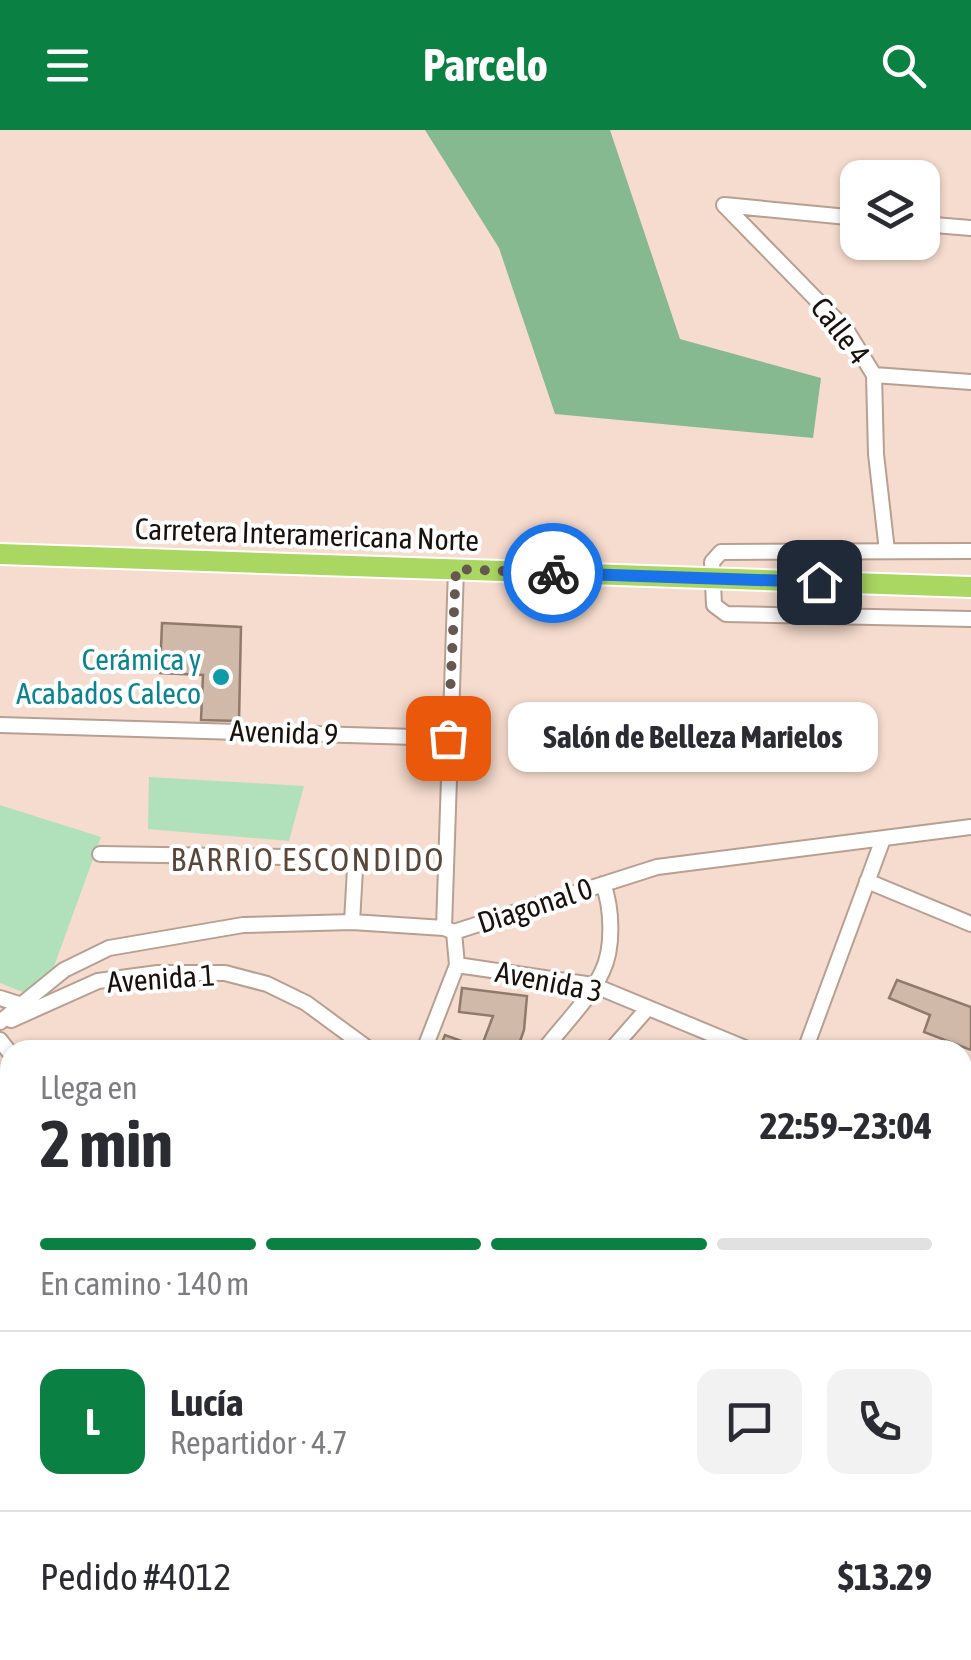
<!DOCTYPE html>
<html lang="es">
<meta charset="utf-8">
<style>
body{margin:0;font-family:"Asap Condensed",sans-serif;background:#f2f2f3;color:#2b2b33;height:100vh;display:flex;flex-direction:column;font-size:38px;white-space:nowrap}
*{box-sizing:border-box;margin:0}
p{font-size:32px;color:#7c7c81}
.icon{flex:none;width:55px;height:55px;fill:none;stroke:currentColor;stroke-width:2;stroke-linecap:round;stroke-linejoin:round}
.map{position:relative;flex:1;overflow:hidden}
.side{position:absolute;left:0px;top:910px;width:972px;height:620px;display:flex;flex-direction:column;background:#fff;border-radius:30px 30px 0 0;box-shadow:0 2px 8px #0004}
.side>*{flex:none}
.buttons{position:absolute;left:840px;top:30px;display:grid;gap:20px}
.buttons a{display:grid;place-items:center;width:100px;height:100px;border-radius:20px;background:#fff;box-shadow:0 2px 8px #0004;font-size:50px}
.pin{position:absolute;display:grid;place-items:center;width:85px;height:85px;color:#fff;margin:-42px;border-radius:20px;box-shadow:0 5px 15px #0006}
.courier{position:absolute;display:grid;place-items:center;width:100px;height:100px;margin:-50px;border:8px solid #1a73e8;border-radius:50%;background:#fff;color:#222;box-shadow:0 2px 12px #0007}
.bubble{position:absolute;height:70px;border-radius:20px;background:#fff;box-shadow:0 2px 8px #0004;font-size:32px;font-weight:700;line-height:70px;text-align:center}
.head em{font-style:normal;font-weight:700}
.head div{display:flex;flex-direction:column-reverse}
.head{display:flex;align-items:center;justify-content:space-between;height:170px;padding:0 40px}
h1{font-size:65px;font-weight:700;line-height:75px}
.bar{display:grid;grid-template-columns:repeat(4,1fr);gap:15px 10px;align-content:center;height:120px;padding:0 40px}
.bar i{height:12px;border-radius:8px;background:#e1e1e2}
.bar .active{background:#0b8043}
.bar p{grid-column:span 4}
.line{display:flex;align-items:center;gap:25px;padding:0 40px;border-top:2px solid #e1e1e2}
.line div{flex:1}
.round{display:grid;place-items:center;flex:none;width:105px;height:105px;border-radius:20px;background:#f2f2f3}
header{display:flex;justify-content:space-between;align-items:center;height:130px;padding:0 40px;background:#0b8043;color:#fff;font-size:45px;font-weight:700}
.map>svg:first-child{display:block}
</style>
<header><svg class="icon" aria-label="menu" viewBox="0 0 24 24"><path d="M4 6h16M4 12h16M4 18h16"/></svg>Parcelo<svg class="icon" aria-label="search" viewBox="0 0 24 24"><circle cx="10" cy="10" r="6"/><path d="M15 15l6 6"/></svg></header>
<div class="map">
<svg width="971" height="1530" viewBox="0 0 971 1530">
<rect width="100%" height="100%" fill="#f6dcce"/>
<path fill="#b1e1ba" d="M149,647l155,9 -15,55 -141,-12z
M0,675l101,32 -49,135 -27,21 -25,-10z"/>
<path fill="#86b990" d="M425,0h185l70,209 141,39 -8,60 -258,-24 -56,-166z"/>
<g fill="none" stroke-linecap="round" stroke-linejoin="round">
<path stroke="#7cc6da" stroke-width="4" d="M299,1530l1,-10"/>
</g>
<path fill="#d0b9a9" stroke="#8f7a6b" stroke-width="2.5" d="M162,493l79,4 -2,94 -38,-1 2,-45 -43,-2z
M897,850l74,27v43l-47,-18 6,-17 -41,-17z
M462,858l65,8 -3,34 -7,20h-78l6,-15 36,13 12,-32 -34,-4z
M837,1520h121l-2,10h-123z"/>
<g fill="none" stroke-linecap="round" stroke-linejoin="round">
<defs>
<path id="minor" d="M724,75l123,126 27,44 2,79 11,97
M724,75l134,13
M922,94l49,4
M874,245l97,7
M971,421l-250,1 -9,10 2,43 12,9 245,5
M0,595l449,13
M100,724l252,4 3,11 -3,53
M867,751l104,43
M444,798l12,-359
M457,835l136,20 157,65
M0,868l22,7
M11,890l87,-39 60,-8h67l42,11 39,19 64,47
M0,892l64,-52 45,-22 134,-23 109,-3 92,6 10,4 203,-65 314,-40
M0,910l10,13
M424,920l33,-85 -3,-33
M544,920c19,-25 45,-50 58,-78 12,-24 10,-65 1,-88
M611,920l36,-41
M805,920l78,-211
M962,1008l9,-25
M962,1207l9,4
M962,1328l9,-20
M962,1410l9,3
M756,1520l27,10
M197,1521l1,-1
M563,1530l4,-10
M664,1530l3,-10
M966,1530l5,-13"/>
<path id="highway" d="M0,424l971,33"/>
</defs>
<use href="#minor" stroke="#b79f91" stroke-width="18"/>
<use href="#highway" stroke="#fff" stroke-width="24"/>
<use href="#minor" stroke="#fff" stroke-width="14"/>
<use href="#highway" stroke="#aad662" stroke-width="20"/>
</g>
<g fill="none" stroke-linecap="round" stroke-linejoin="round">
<path stroke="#665850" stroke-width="10" stroke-dasharray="0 18" d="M448,608l8,-169 97,4"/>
<path stroke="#1a73e8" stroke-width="12" d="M553,443l266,9"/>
</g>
<circle fill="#0f9aa8" stroke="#fff" stroke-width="4" cx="221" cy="547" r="10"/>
<g text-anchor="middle" stroke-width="8" stroke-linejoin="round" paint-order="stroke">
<g font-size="30" fill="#19110c" stroke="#fff">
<text transform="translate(840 201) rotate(52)" y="10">Calle 4</text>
<text transform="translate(307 405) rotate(2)" y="10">Carretera Interamericana Norte</text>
<text transform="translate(284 603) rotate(2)" y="10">Avenida 9</text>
<text transform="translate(535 776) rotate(-18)" y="10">Diagonal 0</text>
<text transform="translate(161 849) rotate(-4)" y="10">Avenida 1</text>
<text transform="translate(549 852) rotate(11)" y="10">Avenida 3</text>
</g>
<g font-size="30" fill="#0d838f" stroke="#fff" text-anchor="end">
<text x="201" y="540">Cerámica y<tspan x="201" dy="34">Acabados Caleco</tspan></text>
</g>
<g font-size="32" letter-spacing="2.5" fill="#5b463a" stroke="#fff">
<text x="308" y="741">BARRIO ESCONDIDO</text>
</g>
</g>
</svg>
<div class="buttons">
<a><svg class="icon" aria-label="layers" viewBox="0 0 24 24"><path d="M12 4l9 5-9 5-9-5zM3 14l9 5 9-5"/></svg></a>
</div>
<div class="pin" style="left:448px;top:608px;background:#ea580c"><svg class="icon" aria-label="bag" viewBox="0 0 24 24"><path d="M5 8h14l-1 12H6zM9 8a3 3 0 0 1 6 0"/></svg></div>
<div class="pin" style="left:819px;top:452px;background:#1f2937"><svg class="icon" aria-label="home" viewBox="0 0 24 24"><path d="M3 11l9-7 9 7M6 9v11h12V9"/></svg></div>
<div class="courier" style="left:553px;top:443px"><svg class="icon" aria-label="bike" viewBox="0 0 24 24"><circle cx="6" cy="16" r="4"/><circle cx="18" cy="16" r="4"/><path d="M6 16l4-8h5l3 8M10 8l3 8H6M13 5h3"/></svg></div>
<div class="bubble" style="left:508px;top:572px;width:370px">Salón de Belleza Marielos</div>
<section class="side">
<div class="head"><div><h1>2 min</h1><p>Llega en</p></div><em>22:59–23:04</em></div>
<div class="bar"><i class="active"></i><i class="active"></i><i class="active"></i><i></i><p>En camino · 140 m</p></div>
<div class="line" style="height:180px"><b class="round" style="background:#0b8043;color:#fff">L</b><div><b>Lucía</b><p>Repartidor · 4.7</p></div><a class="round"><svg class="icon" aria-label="chat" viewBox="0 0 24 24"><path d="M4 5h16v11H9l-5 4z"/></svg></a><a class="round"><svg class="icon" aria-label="phone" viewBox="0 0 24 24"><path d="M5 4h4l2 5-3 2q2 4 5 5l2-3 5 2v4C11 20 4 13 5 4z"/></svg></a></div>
<div class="line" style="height:130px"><div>Pedido #4012</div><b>$13.29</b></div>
</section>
</div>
